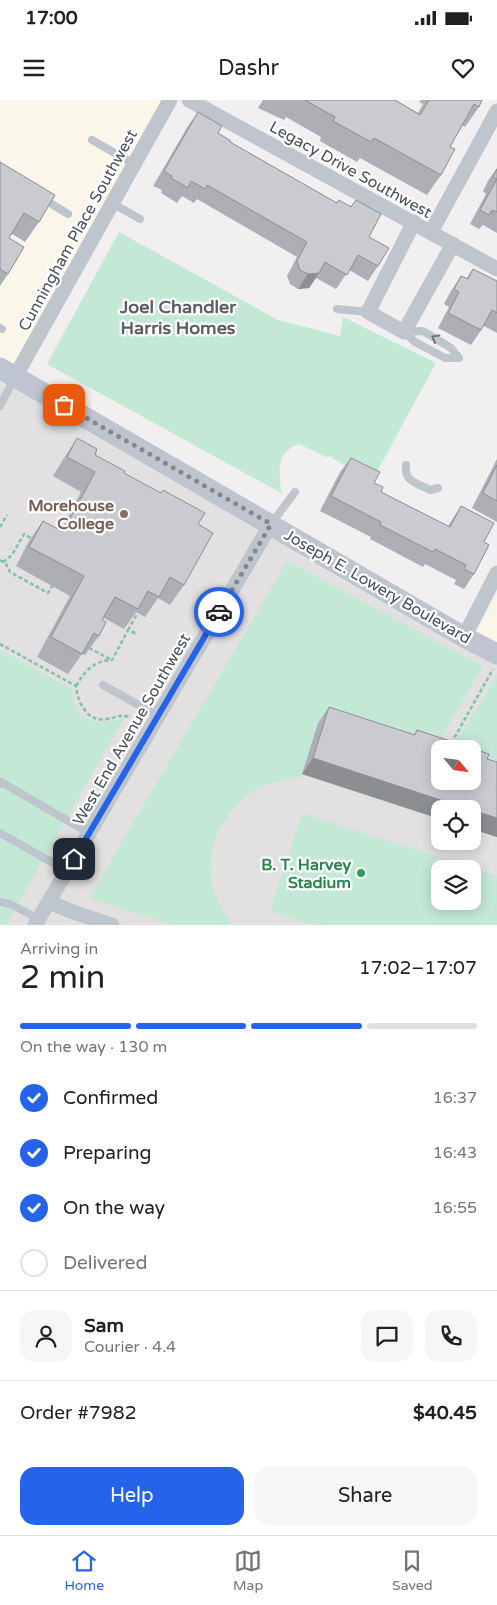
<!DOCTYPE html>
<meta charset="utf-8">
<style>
body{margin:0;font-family:"Varela Round",sans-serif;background:#f6f6f6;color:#202124;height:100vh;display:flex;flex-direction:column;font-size:19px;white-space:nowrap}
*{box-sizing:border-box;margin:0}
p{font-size:16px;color:#757577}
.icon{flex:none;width:28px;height:28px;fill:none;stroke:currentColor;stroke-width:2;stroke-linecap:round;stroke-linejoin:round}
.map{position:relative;height:825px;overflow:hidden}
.details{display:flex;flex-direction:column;background:#fff;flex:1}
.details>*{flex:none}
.needle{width:32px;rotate:119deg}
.controls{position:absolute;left:431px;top:640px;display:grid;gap:10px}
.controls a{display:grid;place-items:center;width:50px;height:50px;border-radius:10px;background:#fff;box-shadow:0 2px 12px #0003;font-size:25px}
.pin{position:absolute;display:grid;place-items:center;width:42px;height:42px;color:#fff;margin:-21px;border-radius:10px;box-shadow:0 2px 8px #0006}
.courier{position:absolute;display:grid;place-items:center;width:50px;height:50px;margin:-25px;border:4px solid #2563eb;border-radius:50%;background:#fff;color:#222;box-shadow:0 1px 6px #0007}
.headline em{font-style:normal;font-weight:600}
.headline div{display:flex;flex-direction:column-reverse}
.headline{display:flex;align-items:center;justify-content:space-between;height:85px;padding:0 20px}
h1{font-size:32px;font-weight:600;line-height:38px}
.bar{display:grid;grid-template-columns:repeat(4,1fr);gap:8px 5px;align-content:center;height:60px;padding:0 20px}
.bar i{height:6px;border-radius:4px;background:#e0e0e0}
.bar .active{background:#2563eb}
.bar p{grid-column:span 4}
.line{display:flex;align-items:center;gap:12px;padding:0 20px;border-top:1px solid #e0e0e0}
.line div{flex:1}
.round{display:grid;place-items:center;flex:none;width:52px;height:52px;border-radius:15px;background:#f6f6f6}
ol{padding:0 20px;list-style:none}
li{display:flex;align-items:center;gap:15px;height:55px}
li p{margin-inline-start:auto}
li .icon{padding:5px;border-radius:50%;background:#2563eb;color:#fff;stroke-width:4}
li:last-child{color:#757577}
li i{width:28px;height:28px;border:2px solid #e0e0e0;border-radius:50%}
.cta{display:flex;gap:10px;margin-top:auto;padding:10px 20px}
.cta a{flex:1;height:58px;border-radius:15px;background:#2563eb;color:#fff;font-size:20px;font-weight:600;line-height:58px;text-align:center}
.cta a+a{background:#f6f6f6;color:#202124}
.status{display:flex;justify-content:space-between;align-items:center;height:35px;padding:0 25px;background:#fff;direction:ltr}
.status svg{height:14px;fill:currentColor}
header{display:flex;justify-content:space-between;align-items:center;height:65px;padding:0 20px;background:#fff;font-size:22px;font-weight:600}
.tabs{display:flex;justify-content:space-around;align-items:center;height:70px;border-top:1px solid #e0e0e0;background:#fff;font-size:14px;color:#757577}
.tabs a{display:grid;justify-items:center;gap:2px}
.tabs .active{color:#2563eb}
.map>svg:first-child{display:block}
</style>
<div class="status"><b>17:00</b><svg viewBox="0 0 49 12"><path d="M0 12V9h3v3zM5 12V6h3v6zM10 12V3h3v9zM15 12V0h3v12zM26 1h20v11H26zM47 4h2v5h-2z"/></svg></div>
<header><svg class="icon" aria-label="menu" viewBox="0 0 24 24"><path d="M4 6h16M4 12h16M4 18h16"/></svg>Dashr<svg class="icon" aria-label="heart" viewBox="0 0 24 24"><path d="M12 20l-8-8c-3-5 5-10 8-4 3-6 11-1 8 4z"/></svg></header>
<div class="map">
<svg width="497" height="825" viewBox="0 0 497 825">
<rect width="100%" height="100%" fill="#f1efef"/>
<path fill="#faf7ea" d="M0,0h177l-157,273 -20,552z
M497,495v49l-20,-11z"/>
<path fill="#e2e0e0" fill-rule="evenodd" d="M0,275l497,278v272h-497zM440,649h32v32h-32zM440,709h32v32h-32zM440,769h32v32h-32z"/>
<path fill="#c3e9d6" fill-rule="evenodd" d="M119,132l159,88 62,16 3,-19 93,46 -63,116 -40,-20 -1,-3 -6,1 -27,-13c-25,9 -19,28 -18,49l-234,-129z
M287,461l196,105 -43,74 -121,-17 -18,54c-14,3 -28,5 -41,10 -12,5 -21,16 -29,25 -29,38 -26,75 1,113h-58l-85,-27z
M0,550l72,39c4,36 22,36 52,29l-118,207h-6z
M497,575v106l-25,-32 -17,-4z
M302,713l195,63v49h-184l-43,-14zM440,769h32v32h-32z"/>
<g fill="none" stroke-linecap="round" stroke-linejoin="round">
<path stroke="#7fc3a8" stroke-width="2.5" stroke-dasharray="4 2.5" stroke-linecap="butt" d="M0,427l7,-12
M0,460l6,4 4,8 38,21 4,-7
M3,462l9,-7 12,-21 10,6
M128,530l9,-16
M0,544l76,42c1,15 11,37 30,33 9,-1 13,-5 23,-2
M89,548l21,11
M76,586c9,-15 17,-25 36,-26l16,-30 7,3 1,-2
M448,649l45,-80"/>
<path stroke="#bfc5cc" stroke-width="8" d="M92,40l42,24
M42,98l26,16
M112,103l28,16
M337,209l31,3
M0,228l2,1
M404,232l19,-1 28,17 8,10
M404,232l11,10 30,16h14
M0,306l14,-27
M406,365c-2,17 11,18 24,25l8,-2
M271,424l24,-32
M103,585l55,31
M0,684l1,-2 88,51
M0,733l67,38
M0,802l10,2 29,15"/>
<path stroke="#bfc5cc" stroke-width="15" d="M189,0l308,169
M414,122l-46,90 36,20 49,-88
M431,132l66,-121
M15,277l155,-277
M464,537l33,-64
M49,802l24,10 39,13
M35,825l236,-401"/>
<path stroke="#bfc5d0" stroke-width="21" d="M0,268l464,269 33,17"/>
</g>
<path fill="#adafb4" d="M263,0h132l23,13 5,-9 -4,-2 2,-2h61l-3,7 -14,20 -3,-2 -12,22 -9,28 -14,20 -67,-37 -3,4 -37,-21 1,-4 -35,-20 -2,3 -26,-12z
M198,12l20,21 12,9 106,61 14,4 6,-7 13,37 9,29 -10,15 -19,-11 -13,19 -20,-11 -7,10 -11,1 -8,-5 -3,-8 10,-19 -100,-58 -3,4 -12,-7 -5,7 -16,-10 1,-3 -9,-4 35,-60z
M0,62l39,60 -14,20 -13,-8 -3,4 -1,36 -8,12z
M497,68v65l-14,-8 -4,4 -9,-5 16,-30 -3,-3 6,-12z
M473,169l24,12v52l-13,-7 -13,19 -33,-17 11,-21 -5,-3 7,-13 10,-15 5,3z
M77,338l18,17 29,18 74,51 -14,61 -14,20 -12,-7 -13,19 -9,-5 -12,17 -20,-11 -2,2 -3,16 -14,19 -3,-1 -14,20 -31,-17 33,-61 -54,-30 13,-25 14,-20 18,10 20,-39 -28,-16 11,-18z
M351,358l23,25 7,9 67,34 13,-20 23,36 -10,32 -10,15 -10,-5 2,-4 -31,-16 -2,3 -53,-28 1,-2 -51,-26 20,-39z
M497,359v63l-25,-14z
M329,607l85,28 3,-5 70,29 10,3v75l-25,-8v-20h-32v10l-138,-45 16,-51z"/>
<path fill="#8d8e92" d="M319,173l-10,15 -11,1 10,-15z
M313,658l155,51h-28v10l-138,-45z
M472,710l25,8v19l-25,-8z"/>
<path fill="#c9cbd1" stroke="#8d8e92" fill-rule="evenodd" d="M305,0h90l25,15 9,-15h53l-3,7 -5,-3 -24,43 5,2 -14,26 -67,-37 -3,4 -38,-21 2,-4z
M198,12l24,14 -4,7 13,8 -1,1 107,61 2,-3 12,7 5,-7 25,14 -12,23 20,11 -11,18 -20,-11 -11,20 -22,-13 -6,11 -11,1 -8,-4 -3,-9 10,-19 -100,-57 -2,4 -14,-8 -3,7 -17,-10 1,-2 -8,-5z
M0,62l55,33 -16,27 -15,-9 -15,25 15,9 -16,27 -8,-5z
M497,69v43l-5,-2 -3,5 -9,-5 17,-31 -4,-2z
M473,169l24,12v32l-5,-3 -11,20 -33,-17 11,-21 -5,-3 7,-13 7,3z
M77,338l20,11 -2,6 30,16 -1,2 37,20 2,-3 42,23 -7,11 15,9 -29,52 -14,-8 -11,20 -11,-6 -10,18 -23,-12 -13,23 4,2 -7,14 -5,-3 -12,21 -31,-17 33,-61 -55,-29 14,-26 20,11 32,-60 -28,-15z
M351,358l29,14 -6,11 9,4 -2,5 69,35 11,-21 33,17 -10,19 5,3 -15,29 -10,-5 2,-4 -31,-16 -2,3 -53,-27 1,-3 -50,-26z
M497,365v36l-14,-8z
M329,607l86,28 2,-5 72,24 -2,5 10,3v56l-25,-8v-1h-4l-155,-51zM440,649h32v32h-32z"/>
<defs><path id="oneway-chevron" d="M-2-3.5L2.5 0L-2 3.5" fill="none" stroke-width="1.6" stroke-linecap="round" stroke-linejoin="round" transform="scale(1.25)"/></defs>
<use stroke="#6c737c" href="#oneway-chevron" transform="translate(435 238) rotate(-150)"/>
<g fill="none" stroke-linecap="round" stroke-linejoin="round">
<path stroke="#84888e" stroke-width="5" stroke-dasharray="0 9" d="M64,305l207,119 -52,88"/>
<path stroke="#2563eb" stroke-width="6" d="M74,759l145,-247"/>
</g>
<circle fill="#8d6e63" stroke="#fff" stroke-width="2" cx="124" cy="414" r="5"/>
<circle fill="#2e9e5b" stroke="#fff" stroke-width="2" cx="361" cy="773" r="5"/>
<g text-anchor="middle" stroke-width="4.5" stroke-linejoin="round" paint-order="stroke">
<g font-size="16" fill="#49505a" stroke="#fff">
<text transform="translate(351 69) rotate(29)" y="6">Legacy Drive Southwest</text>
<text transform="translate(77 130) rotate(-61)" y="6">Cunningham Place Southwest</text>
<text transform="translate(378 486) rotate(30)" y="6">Joseph E. Lowery Boulevard</text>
<text transform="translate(131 629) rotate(-60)" y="6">West End Avenue Southwest</text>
</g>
<g font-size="16" font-weight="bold" fill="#785e54" stroke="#fff" text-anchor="end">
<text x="114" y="411">Morehouse<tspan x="114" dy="18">College</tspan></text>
</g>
<g font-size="16" font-weight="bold" fill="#27864d" stroke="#fff" text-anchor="end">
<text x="351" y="770">B. T. Harvey<tspan x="351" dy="18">Stadium</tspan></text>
</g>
<g font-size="18" font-weight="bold" fill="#5c5e63" stroke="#fff">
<text x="178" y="213">Joel Chandler<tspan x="178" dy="21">Harris Homes</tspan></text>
</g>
</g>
</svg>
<div class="controls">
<a><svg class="needle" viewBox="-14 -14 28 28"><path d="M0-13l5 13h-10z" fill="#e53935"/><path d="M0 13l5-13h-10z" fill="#757577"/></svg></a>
<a><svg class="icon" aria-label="locate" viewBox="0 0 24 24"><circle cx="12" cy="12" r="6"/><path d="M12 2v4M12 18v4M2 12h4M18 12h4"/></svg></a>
<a><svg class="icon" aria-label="layers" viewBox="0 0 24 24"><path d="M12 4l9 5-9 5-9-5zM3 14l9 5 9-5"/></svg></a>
</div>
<div class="pin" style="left:64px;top:305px;background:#ea580c"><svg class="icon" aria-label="bag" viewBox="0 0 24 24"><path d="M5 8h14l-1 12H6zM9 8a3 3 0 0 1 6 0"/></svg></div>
<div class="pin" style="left:74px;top:759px;background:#1f2937"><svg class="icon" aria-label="home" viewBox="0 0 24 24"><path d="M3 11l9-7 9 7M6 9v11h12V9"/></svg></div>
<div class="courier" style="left:219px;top:512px"><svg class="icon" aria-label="car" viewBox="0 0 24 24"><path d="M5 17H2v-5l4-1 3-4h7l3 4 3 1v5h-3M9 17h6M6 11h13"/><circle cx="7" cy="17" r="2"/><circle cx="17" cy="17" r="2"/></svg></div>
</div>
<section class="details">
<div class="headline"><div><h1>2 min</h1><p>Arriving in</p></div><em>17:02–17:07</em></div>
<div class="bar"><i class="active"></i><i class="active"></i><i class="active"></i><i></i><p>On the way · 130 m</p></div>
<ol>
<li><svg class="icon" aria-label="check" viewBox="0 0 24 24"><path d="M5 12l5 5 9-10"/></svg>Confirmed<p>16:37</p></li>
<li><svg class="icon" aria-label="check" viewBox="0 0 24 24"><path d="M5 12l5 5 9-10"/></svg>Preparing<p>16:43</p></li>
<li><svg class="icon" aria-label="check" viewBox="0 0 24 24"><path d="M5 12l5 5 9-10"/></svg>On the way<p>16:55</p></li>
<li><i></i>Delivered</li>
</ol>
<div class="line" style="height:90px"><a class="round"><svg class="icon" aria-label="person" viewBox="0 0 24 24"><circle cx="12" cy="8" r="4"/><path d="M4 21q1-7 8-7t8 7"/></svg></a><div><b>Sam</b><p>Courier · 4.4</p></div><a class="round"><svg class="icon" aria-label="chat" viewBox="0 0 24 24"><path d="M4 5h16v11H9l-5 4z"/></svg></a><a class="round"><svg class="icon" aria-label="phone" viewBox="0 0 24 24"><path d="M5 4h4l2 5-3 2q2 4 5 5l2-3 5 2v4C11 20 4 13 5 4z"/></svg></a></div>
<div class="line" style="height:65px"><div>Order #7982</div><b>$40.45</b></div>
<div class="cta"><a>Help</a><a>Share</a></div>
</section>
<nav class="tabs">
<a class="active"><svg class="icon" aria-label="home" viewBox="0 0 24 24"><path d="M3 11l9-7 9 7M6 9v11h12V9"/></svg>Home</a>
<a><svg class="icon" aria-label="map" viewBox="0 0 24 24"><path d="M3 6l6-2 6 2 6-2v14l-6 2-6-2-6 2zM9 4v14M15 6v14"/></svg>Map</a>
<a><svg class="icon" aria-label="saved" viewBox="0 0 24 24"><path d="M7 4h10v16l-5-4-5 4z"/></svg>Saved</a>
</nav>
